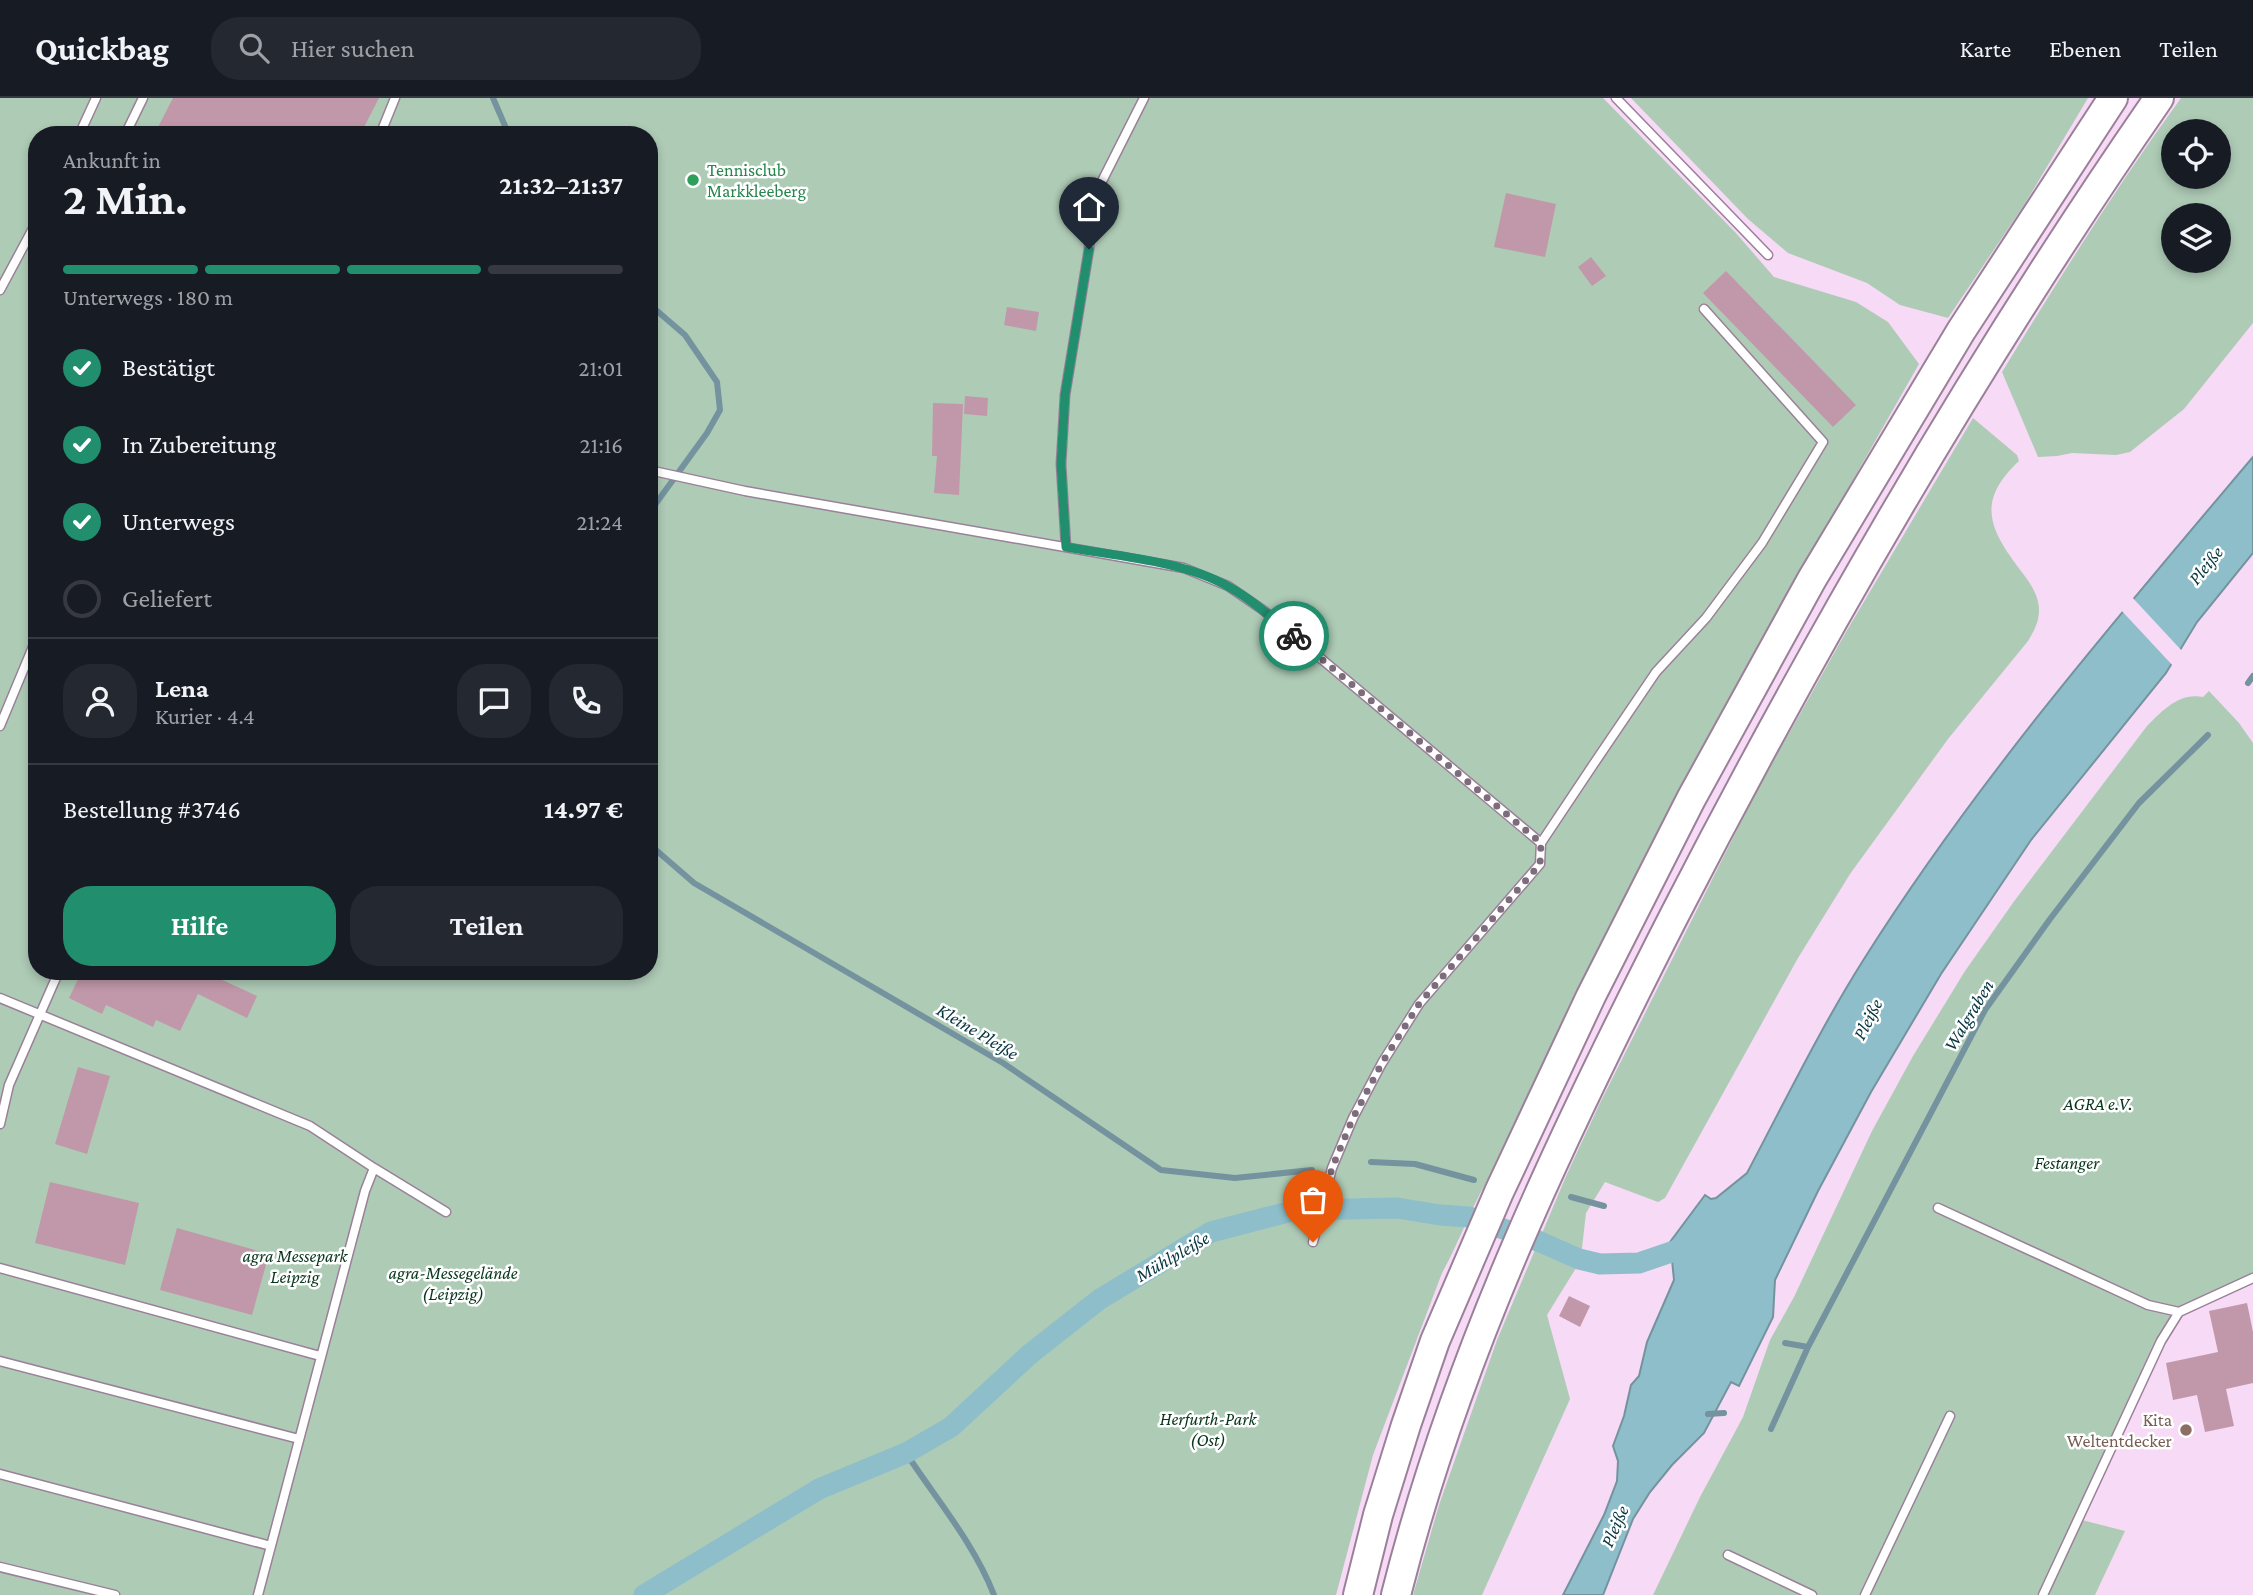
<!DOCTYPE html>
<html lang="de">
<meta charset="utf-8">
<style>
body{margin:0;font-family:"Crimson Pro",serif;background:#242831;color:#f1f3f6;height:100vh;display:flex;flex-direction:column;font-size:26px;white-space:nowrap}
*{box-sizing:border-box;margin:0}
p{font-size:23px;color:#9ea1a6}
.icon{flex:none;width:38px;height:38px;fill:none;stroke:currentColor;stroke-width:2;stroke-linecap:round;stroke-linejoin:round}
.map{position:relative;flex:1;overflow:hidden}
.drawer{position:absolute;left:28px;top:28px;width:630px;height:854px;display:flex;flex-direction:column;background:#171b24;border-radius:28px;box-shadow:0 4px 10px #0003}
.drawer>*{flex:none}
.fabs{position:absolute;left:2161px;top:21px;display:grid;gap:14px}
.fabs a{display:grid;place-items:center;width:70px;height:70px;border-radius:50%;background:#171b24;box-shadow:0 4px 10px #0003;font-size:35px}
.pin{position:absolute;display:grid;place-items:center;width:60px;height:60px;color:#fff;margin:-72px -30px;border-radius:50% 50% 50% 0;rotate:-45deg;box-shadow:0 0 7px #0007}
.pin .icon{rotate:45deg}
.courier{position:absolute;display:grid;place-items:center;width:70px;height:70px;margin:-35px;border:5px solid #218e6d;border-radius:50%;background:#fff;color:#222;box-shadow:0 2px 9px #0007}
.overview em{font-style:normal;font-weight:700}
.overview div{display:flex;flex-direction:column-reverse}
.overview{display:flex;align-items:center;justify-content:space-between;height:119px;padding:0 35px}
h1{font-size:46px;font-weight:700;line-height:52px}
.bar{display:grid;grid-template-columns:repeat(4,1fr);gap:10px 7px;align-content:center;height:84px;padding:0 35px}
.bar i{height:9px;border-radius:5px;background:#363941}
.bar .selected{background:#218e6d}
.bar p{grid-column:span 4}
.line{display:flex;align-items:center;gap:18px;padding:0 35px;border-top:2px solid #363941}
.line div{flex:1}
.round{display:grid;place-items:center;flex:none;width:74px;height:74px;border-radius:28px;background:#242831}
ol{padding:0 35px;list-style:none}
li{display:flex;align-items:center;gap:21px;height:77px}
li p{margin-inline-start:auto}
li .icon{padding:7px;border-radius:50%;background:#218e6d;color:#fff;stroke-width:4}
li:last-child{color:#9ea1a6}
li i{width:38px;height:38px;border:4px solid #363941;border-radius:50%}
.action{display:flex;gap:14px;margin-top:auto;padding:14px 35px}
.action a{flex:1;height:80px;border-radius:28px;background:#218e6d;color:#fff;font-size:28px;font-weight:700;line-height:80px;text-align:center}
.action a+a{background:#242831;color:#f1f3f6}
header{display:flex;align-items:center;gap:42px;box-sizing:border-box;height:98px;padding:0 35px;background:#171b24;border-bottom:2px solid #363941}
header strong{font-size:33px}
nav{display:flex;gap:38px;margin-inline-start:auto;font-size:24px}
.search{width:490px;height:63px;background:#242831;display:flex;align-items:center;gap:18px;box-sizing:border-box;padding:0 24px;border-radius:28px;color:#9ea1a6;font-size:26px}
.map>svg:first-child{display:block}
</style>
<header>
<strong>Quickbag</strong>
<div class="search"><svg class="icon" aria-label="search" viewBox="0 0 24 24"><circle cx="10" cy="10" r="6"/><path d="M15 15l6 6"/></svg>Hier suchen</div>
<nav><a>Karte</a><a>Ebenen</a><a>Teilen</a></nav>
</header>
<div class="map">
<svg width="2253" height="1497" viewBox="0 0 2253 1497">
<rect width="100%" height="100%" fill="#f7daf5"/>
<path fill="#aecbb6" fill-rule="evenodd" d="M0,0h1603l132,134 39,45 82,25 32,20 31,42 -135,237 -105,193 -184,374c-22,33 -34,71 -53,105l-69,182 -37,140h-1336zM37,37h612v836h-612z
M1631,0h457l-64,107 -76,113 -48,-13 -33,-22 -79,-30 -40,-34z
M2181,0h72v225l-69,86 -54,43 -14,3 -44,-2 -15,3 -19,1 -36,-85c57,-93 115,-186 179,-274zM2174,33h45v46h-45zM2174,117h45v46h-45z
M1973,320l44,37 2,6c-44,41 -29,69 2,110 9,12 18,24 18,39 0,12 -5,21 -11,31l-80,98 -98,135 -52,84 -133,240 -7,4 -53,-20 -19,31 -4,35 -6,20 -29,47 23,84 -88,196h-69l26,-90 58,-165 70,-166 33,-71 155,-309 91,-162z
M2209,593l30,32 14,20v535l-74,34 -101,207 47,12 -30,64h-442l47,-98 43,-80 27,-77 24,-43 78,-166 41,-75 52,-85 50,-71 132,-174c15,-15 32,-34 56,-29z"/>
<path fill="#8dbeca" stroke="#74939f" stroke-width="2" d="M2253,359v96l-56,69 -31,51 -135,167 -90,134 -70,118 -53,99 -43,89 -2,37 -34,69 -8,-4 -27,51 -32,32 -22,27 -17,27 -30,76h-40l41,-80 13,-34 1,-20 -5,-15 11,-30 7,-31 8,-9 8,-34 27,-62 -2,-20 -6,2 -5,-13 6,-3 38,-51 6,4 5,-1 31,-25c38,-72 74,-146 117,-214 113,-179 252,-340 389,-502z"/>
<path fill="#f7daf5" d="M2131,498l52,56 -9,15 -54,-58z"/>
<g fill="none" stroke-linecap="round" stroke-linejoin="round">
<path stroke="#74939f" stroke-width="6" d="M493,0l16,37
M649,206l36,31 32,47 3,28 -13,23 -58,80
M2248,585l5,-7
M649,746l45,39 309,180 158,107 74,8 77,-8
M1371,1064l44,2 59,16
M1571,1099l33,9
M1785,1245l23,4 177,-337 65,-91 89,-116 69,-68
M1708,1316l16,-1
M1771,1331l37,-82
M906,1355c30,46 68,90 88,142"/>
<path stroke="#8dbeca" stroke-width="21" d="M644,1497l175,-106 87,-36 45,-26 79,-73 70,-55 111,-67 85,-22 101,-2 43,7 29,2 69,24 41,18 21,5 39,-1 50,-17"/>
</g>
<path fill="#c198a9" d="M173,0h206l-19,37h-206z
M1506,95l50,11 -11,53 -51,-10z
M1591,159l15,19 -14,10 -14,-19z
M1726,173l130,134 -23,22 -130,-134z
M1007,209l32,5 -3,19 -32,-6z
M965,298l23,2 -1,18 -23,-2z
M933,305l30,1 -4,91 -25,-2 3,-37h-5z
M82,873h121l54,25 -10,22 -49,-24 -18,37 -24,-11 -3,7 -47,-22 -4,9 -33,-16z
M78,969l32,9 -23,78 -32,-10z
M50,1084l89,21 -14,62 -90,-22z
M177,1130l92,26 -17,61 -92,-25z
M1569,1198l21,10 -10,21 -21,-11z
M2247,1205l6,29v51l-27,6 8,37 -29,6 -8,-37 -24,5 -7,-37 52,-11 -9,-41z"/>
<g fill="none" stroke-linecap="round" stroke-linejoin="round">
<defs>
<path id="service" d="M1616,0l152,157
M79,37l17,-37
M125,37l18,-37
M380,37l15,-37
M0,192l37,-69
M649,372l96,21 439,77 44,18 35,24 278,233
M1066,449l-5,-83 4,-69 24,-146 2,-46 53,-105
M0,628l37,-89
M0,900l310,128 64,42 -9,23 -107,404
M0,1026l9,-39 50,-114
M374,1070l72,44
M1938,1110l210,97 31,7
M1313,1144l19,-74 21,-50 29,-55 37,-59 121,-140 1,-21 52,-78 63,-93 50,-54 56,-75 61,-101 -119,-133
M0,1170l320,88
M0,1263l299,78
M0,1376l271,72
M1728,1457l84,40
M0,1469l115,28
M1865,1497l85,-179
M2043,1497l118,-254 18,-29 74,-34"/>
<path id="trunk" d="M1358,1497l20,-80 28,-90 29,-84 64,-149 92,-196 100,-197 121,-220 149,-248 152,-233
M1396,1497c60,-239 167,-462 279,-681 145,-282 304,-556 484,-816"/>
</defs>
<use href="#service" stroke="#9a8099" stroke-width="11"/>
<use href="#trunk" stroke="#9a8099" stroke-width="32"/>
<use href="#service" stroke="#fff" stroke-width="8"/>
<use href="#trunk" stroke="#fff" stroke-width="28"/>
</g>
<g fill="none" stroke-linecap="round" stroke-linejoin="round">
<path stroke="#7d6c7b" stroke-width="7" stroke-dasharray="0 12.6" d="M1294,538l247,207 -1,21 -121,140 -37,59 -29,55 -21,50 -19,74"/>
<path stroke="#218e6d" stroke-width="9" d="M1089,151l-24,146 -4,69 5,83c51,9 118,14 163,40 24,13 44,32 65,49"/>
</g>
<circle fill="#2e9e5b" stroke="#fff" stroke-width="2.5" cx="693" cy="82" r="7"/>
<circle fill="#8d6e63" stroke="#fff" stroke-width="2.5" cx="2186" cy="1332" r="7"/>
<g text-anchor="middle" stroke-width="5" stroke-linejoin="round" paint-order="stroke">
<g font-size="18" fill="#27864d" stroke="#fff" text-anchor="start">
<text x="707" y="78">Tennisclub<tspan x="707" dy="21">Markkleeberg</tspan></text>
</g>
<g font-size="18" font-style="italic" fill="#07361c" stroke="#fff">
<text x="2098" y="1012">AGRA e.V.</text>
<text x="2067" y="1071">Festanger</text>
<text x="295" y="1164">agra Messepark<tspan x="295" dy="21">Leipzig</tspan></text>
<text x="453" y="1181">agra-Messegelände<tspan x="453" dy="21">(Leipzig)</tspan></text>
<text x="1208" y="1327">Herfurth-Park<tspan x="1208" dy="21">(Ost)</tspan></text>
</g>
<g font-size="18" fill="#785e54" stroke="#fff" text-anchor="end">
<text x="2172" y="1328">Kita<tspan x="2172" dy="21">Weltentdecker</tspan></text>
</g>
<g font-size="19" font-style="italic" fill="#06353f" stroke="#fff">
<text transform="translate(2205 467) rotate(-51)" y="7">Pleiße</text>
<text transform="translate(1968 917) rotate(-59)" y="7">Walgraben</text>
<text transform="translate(1867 921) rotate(-63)" y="7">Pleiße</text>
<text transform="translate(978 933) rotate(31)" y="7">Kleine Pleiße</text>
<text transform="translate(1172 1158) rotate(-30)" y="7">Mühlpleiße</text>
<text transform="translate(1614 1428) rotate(-66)" y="7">Pleiße</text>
</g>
</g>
</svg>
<div class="fabs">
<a><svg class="icon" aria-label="locate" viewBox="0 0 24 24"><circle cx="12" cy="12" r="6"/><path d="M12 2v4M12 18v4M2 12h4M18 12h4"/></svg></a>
<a><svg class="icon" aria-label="layers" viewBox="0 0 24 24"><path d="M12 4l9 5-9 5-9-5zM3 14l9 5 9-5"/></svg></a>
</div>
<div class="pin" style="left:1313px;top:1144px;background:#ea580c"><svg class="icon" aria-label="bag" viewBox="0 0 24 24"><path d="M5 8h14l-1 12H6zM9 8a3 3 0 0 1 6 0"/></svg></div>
<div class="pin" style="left:1089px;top:151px;background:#1f2937"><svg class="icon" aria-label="home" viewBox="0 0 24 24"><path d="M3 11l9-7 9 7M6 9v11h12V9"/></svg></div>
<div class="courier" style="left:1294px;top:538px"><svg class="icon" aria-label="bike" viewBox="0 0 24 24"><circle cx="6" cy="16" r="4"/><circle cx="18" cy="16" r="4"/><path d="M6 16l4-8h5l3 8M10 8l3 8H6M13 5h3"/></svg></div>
<section class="drawer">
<div class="overview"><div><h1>2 Min.</h1><p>Ankunft in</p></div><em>21:32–21:37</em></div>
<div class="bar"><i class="selected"></i><i class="selected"></i><i class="selected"></i><i></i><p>Unterwegs · 180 m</p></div>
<ol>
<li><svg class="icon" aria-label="check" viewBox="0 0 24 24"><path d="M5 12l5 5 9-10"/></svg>Bestätigt<p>21:01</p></li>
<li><svg class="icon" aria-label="check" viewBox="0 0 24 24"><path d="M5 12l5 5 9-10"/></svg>In Zubereitung<p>21:16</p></li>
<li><svg class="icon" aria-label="check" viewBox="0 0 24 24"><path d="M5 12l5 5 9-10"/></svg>Unterwegs<p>21:24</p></li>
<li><i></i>Geliefert</li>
</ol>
<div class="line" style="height:126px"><a class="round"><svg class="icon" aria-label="person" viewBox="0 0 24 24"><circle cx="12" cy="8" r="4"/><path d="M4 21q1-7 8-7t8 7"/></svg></a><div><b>Lena</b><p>Kurier · 4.4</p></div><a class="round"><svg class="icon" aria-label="chat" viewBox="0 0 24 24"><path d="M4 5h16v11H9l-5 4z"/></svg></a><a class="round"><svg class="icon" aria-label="phone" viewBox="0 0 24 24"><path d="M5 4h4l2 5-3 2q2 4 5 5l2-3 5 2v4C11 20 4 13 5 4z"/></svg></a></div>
<div class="line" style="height:91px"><div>Bestellung #3746</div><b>14.97 €</b></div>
<div class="action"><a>Hilfe</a><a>Teilen</a></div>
</section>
</div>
